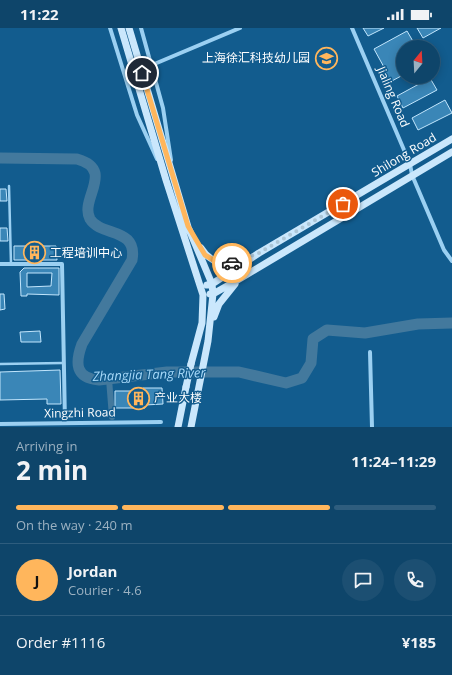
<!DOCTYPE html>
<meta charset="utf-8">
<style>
body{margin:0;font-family:"Open Sans","Noto Sans SC",sans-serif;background:#1c4f72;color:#f1f3f6;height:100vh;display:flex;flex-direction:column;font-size:15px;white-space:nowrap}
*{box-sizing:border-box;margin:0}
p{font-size:13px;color:#9bb1c1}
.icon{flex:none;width:22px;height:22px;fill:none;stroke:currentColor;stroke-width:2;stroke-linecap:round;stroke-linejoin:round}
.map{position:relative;height:399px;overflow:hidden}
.panel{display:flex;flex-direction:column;background:#0e456a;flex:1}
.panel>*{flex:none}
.needle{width:26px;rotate:18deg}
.buttons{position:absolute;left:396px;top:12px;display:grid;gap:8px}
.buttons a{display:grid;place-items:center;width:44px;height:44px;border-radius:50%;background:#0e456a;box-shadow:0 2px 10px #0003,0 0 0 1px #2e5d7e;font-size:20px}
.pin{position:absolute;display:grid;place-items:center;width:34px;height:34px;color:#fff;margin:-17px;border:2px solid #fff;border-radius:50%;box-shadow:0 1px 4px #0007}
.courier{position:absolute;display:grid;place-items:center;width:40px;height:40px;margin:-20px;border:3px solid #ffb65c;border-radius:50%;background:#fff;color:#222;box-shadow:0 1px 5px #0007}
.summary em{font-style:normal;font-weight:700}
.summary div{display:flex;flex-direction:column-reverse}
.summary{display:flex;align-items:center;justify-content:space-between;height:68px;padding:0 16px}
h1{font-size:26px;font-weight:700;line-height:30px}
.bar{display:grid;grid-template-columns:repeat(4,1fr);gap:6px 4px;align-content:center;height:48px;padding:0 16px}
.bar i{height:5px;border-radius:3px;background:#2e5d7e}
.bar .selected{background:#ffb65c}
.bar p{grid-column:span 4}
.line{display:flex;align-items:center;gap:10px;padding:0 16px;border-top:1px solid #2e5d7e}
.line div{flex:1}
.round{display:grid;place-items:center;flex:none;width:42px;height:42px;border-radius:21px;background:#1c4f72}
.status{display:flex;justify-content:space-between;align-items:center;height:28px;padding:0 20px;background:#0e456a;direction:ltr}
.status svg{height:11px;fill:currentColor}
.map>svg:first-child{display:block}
</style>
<div class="status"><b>11:22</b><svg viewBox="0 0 49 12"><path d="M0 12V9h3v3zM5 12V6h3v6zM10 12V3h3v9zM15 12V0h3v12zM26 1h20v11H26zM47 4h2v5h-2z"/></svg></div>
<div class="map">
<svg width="452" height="399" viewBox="0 0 452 399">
<rect width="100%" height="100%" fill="#125c8e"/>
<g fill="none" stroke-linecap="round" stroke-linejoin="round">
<path stroke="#43799d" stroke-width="6" d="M109,351l3,38"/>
<path stroke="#43799d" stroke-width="11" d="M0,130l77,1c39,11 2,40 13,60 11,18 48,8 42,41l-50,84c-7,19 -7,34 17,36l68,-8h72l47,11 16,-5 9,-15 2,-24 14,-9 38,3 53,-9 34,-1"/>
</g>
<path fill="#3a86b7" stroke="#c2e6fd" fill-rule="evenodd" d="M363,0h21l-16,8z
M417,0h24l-18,10z
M407,3l7,12 -7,4h-4v28l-13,7 -7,-12 2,-1 -11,-20z
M430,50l7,12 -34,18 -6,-12z
M445,72l7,13 -34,17 -6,-12z
M0,161h6l1,12h-7z
M0,200h7l1,13h-8z
M14,218h42l1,14h-43z
M24,240h35v27l-32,-1v2h-6l-1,-24zM27,245h25l-1,13 -24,1z
M0,266h4l1,15 -5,1z
M40,303l1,11h-20l-1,-10z
M60,342l1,34h-14v-5l-47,1v-28z
M143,360h19l1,16 -18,1v3h-30v-17h28z"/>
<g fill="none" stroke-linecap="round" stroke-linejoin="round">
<path stroke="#9bd0f2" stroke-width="2.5" d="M9,158l2,78
M0,336l63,-1"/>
<path stroke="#9bd0f2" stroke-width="4" d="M110,0l27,87 20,44
M141,0l22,80 8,52
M352,0l58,136 2,11 32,75 8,11
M152,37l88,-37
M0,236h62l3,159
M370,324l2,75
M0,396l161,-2"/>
<path stroke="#cae7fc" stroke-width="7" d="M121,0l45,152 37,115 -1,28 -11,41
M129,0l59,199 24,57 1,10 -5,47 -17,86
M201,220c6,10 18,18 31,15 5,-1 10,-4 15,-6
M207,257l5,-1 47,-31 193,-114
M210,266h3l28,-16 211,-126
M214,289l5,-13 16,-20
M178,399l8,-40"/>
<path stroke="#cae7fc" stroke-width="7" d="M186,359l5,-23"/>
</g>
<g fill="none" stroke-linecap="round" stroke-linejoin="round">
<path stroke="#acc6d7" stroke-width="4" stroke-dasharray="0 7.2" d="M232,235l27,-10 84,-49"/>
<path stroke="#ffb65c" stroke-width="5" d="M142,45l46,153 17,29 10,6 7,3 10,-1"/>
</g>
<defs>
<symbol id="school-ring" viewBox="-11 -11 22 22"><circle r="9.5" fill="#125c8e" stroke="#ffb65c" stroke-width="1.5"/><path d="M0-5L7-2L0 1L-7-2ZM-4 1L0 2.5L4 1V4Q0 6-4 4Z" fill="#ffb65c"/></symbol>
<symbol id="building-ring" viewBox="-11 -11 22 22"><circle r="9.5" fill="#125c8e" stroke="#ffb65c" stroke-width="1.5"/><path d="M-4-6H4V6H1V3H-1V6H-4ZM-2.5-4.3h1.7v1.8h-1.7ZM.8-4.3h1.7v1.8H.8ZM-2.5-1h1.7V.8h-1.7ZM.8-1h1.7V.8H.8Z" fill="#ffb65c"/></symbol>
</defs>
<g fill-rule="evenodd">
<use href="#school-ring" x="314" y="18" width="25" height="25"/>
<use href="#building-ring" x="22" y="212" width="25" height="25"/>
<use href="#building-ring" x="126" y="358" width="25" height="25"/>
</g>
<g text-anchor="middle" stroke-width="3" stroke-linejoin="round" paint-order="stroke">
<g font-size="12" fill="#fff" stroke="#125c8e" text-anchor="start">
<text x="310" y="34" text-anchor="end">上海徐汇科技幼儿园</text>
<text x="50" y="229">工程培训中心</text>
<text x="154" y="374">产业大楼</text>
</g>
<g font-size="12" fill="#fff" stroke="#125c8e">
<text transform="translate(393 69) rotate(67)" y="4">Jialing Road</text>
<text transform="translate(404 127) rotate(-31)" y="4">Shilong Road</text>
<text transform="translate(80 385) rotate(-1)" y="4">Xingzhi Road</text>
</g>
<g font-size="13" font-style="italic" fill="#a7d9f9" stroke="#125c8e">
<text transform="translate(149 346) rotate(-2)" y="5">Zhangjia Tang River</text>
</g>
</g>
</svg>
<div class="buttons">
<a><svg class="needle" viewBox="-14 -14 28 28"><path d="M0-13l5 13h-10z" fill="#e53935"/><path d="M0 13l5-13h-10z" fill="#9bb1c1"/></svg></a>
</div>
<div class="pin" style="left:343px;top:176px;background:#ea580c"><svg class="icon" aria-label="bag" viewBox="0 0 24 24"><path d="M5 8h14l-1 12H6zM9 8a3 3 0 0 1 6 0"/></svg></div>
<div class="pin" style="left:142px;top:45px;background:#1f2937"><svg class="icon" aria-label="home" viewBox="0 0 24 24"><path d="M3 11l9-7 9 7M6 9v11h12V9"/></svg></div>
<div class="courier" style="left:232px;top:235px"><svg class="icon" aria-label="car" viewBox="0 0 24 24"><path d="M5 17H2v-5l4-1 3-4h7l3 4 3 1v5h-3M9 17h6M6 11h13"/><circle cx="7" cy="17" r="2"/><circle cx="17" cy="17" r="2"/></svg></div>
</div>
<section class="panel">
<div class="summary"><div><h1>2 min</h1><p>Arriving in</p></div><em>11:24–11:29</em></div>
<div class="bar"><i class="selected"></i><i class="selected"></i><i class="selected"></i><i></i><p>On the way · 240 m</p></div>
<div class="line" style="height:72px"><b class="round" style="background:#ffb65c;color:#111">J</b><div><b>Jordan</b><p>Courier · 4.6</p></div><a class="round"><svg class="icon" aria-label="chat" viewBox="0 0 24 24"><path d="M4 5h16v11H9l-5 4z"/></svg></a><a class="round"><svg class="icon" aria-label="phone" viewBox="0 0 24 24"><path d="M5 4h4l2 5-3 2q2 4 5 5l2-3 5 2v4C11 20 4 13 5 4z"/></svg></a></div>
<div class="line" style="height:52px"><div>Order #1116</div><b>¥185</b></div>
</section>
